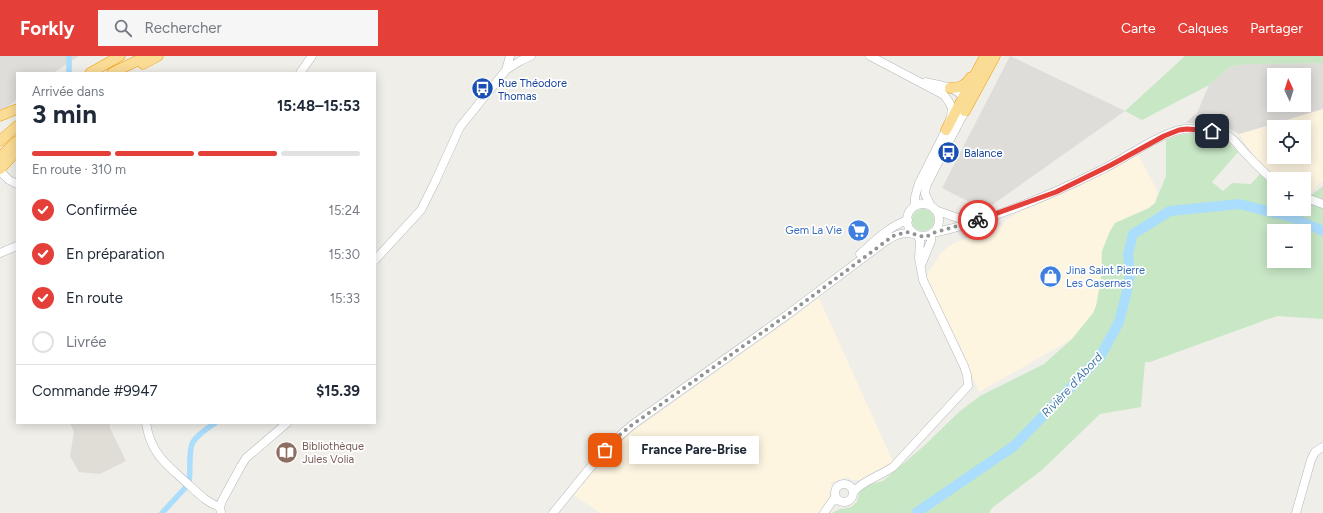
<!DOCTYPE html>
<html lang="fr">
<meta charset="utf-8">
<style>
body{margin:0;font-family:Figtree,sans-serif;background:#f6f6f7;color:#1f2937;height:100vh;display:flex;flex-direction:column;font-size:15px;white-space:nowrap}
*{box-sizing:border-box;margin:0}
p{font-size:13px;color:#747a83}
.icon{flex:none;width:22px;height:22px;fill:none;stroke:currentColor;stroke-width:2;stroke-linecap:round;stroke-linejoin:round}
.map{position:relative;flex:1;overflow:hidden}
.sheet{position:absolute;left:16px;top:16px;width:360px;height:352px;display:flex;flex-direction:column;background:#fff;border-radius:0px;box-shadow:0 2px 10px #0003}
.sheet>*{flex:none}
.needle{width:26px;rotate:356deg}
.tools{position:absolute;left:1267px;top:12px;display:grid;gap:8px}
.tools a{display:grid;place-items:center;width:44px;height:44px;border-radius:0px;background:#fff;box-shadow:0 2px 10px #0003;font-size:20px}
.pin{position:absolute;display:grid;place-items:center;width:34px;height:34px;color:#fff;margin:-17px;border-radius:8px;box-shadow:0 2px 6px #0006}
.courier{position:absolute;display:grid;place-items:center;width:40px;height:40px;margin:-20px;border:3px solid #e43f39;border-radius:50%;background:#fff;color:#222;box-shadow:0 1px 5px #0007}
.bubble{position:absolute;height:28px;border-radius:0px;background:#fff;box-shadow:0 2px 10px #0003;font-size:13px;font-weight:700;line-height:28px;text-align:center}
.head em{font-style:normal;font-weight:700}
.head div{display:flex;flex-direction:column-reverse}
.head{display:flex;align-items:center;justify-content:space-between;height:68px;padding:0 16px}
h1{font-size:26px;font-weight:700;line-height:30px}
.bar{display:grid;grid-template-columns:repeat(4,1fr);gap:6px 4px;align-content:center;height:48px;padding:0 16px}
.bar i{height:5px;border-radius:3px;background:#e0e1e3}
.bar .on{background:#e43f39}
.bar p{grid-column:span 4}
.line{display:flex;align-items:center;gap:10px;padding:0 16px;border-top:1px solid #e0e1e3}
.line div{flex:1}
ol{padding:0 16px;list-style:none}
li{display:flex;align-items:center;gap:12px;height:44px}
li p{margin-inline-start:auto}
li .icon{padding:4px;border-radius:50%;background:#e43f39;color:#fff;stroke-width:4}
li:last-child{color:#747a83}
li i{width:22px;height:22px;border:2px solid #e0e1e3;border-radius:50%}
header{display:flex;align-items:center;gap:24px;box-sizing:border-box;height:56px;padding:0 20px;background:#e43f39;color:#fff}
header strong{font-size:19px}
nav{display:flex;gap:22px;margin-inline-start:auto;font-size:14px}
.search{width:280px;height:36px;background:#f6f6f7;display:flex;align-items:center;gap:10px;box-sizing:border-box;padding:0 14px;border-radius:0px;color:#747a83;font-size:15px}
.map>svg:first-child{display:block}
</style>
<header>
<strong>Forkly</strong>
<div class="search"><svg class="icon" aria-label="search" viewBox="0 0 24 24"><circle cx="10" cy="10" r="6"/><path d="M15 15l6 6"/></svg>Rechercher</div>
<nav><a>Carte</a><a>Calques</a><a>Partager</a></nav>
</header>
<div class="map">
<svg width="1323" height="457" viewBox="0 0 1323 457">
<rect width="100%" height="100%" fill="#f0eee8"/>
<path fill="#fdf5e0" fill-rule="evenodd" d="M1323,53v73l-4,1 -10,13 -5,-2v-15h-27l-20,-18 -18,-27zM1274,71h30v30h-30z
M1138,99l18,33 1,6 -2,9 -6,5 -34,15 -13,46 -6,37 -3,7 -21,26 -93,53 -20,-48 -14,-26 -17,-36 -1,-5 1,-5 10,-13 2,-6 14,-10 48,-17 4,-6 13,-8 50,-21 44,-22z
M819,242l70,155 4,8 -1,1 -33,18h-8l-3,-3 -17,6 1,4 -3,7 2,6 -13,13h-218l-26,-18 35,-41 12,-13 14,-11 156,-111z"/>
<path fill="#dfddda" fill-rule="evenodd" d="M0,0h79l-26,17h-36v26l-12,10 -5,2z
M1010,0l115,55 -140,99 -43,-22z
M1323,7v46l-84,25 -9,-5 -21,-6h-24l12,-10 12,-28 22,-19 19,-2zM1274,19h30v30h-30z"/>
<path fill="#e0ddd6" d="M70,367h40v5l16,33 -26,13 -21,-2 -9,-16 4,-24z"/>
<path fill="#c7e7c5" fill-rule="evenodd" d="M1185,0h138v7l-73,1 -19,2 -22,19 -67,35 -17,-9z
M1193,77l13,1 17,4 15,14 -26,30 11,9 9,-8 19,1 9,-10 14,11v24h30v-8l19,-15v133l-46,-3 -127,46h-5l-4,45 -41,7 -58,56 -50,38 -3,5h-157l8,-4 11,-2 6,-5 2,-9 8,-8 16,-4 42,-36 34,-33 21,-16 64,-32 28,-25 21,-26 3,-7 5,-25 1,-30 8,-20 5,-8 34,-15 6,-5 11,-27v-36l13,-5zM1274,175h30v30h-30z
M912 164a11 11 0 1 1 22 0a11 11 0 1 1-22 0Z"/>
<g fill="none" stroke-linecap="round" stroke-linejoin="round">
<path stroke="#abddfc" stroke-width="5.5" d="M69,17v-17
M189,426c2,-11 -1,-32 4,-40 5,-8 15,-14 22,-19
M162,457l23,-25"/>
<path stroke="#abddfc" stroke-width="10" d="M916,457l98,-67 86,-89 19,-35 7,-27 4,-20 -2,-21 5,-20 37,-23 69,-7 52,13 32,14"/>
<defs>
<path id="secondary" d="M870,0l74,39 5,7 3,6 -1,8 -5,14 -27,53 -4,14v9
M506,14l4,-14
M300,17l12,-17
M926,26c10,3 33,5 37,16 2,4 2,9 2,13l-39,75 -1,8 6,12
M0,115l9,9 8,4
M1304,141l19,7
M907 164a16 16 0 1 1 32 0a16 16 0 1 1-32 0Z
M935,154l23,8 20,-2
M933,177c58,-13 114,-36 168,-63 24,-11 52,-33 78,-40 13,-3 29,-1 42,3 12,3 18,14 27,23 8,9 17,17 26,25
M0,197l17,-7
M860,198c14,-12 29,-28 48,-34
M375,204l46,-50 14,-28 25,-55 46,-57 14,-9 11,-5
M922,207l9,-22v-6
M146,367c5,31 20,41 42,61 10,9 19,19 32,23
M835 437a9 9 0 1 1 18 0a9 9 0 1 1-18 0Z
M853,436c11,-12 27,-16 40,-25l75,-81 -1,-11 -3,-9 -41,-86 -4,-22 1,-18 -3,-5
M221,457l-1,-6 2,-6 19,-35 5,-8 41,-35
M553,457c26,-31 48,-62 79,-88l155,-110 96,-72c10,-7 19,-12 31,-9
M824,457l11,-16
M1296,457l15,-53 4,-8 8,-5"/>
<path id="highway" d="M143,8l15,-8
M90,17l30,-17
M112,17l35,-17
M950,32c9,0 16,-2 21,-11
M965,55l30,-55
M0,60l17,-7
M946,74l39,-74
M0,85l17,-15
M0,101l17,-16
M0,113l13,-14 4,-2"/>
</defs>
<use href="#secondary" stroke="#b4b7bb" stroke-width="9"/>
<use href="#highway" stroke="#f09d07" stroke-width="11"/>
<use href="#secondary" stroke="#fff" stroke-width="8"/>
<use href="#highway" stroke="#fadc95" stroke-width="10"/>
</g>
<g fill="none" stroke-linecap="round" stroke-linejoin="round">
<path stroke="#929494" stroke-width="4" stroke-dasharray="0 7.2" d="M605,394l12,-13 15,-12 155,-110 106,-79 14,-4 13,4 6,1 7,-4 45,-13"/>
<path stroke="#e43f39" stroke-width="5" d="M978,164l78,-28 55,-27 53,-29 15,-6 8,-1 25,2"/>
</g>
<defs>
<symbol id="bus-disc" viewBox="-11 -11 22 22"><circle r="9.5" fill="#1a4fb4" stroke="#fff"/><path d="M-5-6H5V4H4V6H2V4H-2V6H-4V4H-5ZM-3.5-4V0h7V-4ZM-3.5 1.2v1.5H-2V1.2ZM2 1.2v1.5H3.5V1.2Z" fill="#fff"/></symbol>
<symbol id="supermarket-disc" viewBox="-11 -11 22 22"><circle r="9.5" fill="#3f7fe0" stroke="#fff"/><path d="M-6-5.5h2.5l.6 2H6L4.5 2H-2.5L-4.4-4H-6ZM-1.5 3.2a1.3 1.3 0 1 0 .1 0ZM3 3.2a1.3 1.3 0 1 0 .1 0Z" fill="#fff"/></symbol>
<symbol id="shop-disc" viewBox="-11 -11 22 22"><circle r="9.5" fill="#3f7fe0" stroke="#fff"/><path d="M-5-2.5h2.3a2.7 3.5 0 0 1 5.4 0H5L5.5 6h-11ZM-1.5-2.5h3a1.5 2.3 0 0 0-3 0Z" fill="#fff"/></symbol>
<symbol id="library-disc" viewBox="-11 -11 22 22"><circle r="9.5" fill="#8d6e63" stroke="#fff"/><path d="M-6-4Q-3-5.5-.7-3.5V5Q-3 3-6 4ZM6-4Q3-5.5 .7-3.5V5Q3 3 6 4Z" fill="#fff"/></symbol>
</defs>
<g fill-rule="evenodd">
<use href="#bus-disc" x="470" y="20" width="25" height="25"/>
<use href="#bus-disc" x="936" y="84" width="25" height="25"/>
<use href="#supermarket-disc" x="846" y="162" width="25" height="25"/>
<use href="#shop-disc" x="1038" y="208" width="25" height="25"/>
<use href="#library-disc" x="274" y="384" width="25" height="25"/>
</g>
<g text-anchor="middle" stroke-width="3.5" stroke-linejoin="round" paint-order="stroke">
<g font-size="11" fill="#164399" stroke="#fff" text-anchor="start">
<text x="498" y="31">Rue Théodore<tspan x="498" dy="13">Thomas</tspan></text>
<text x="964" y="101">Balance</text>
</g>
<g font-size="11" fill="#366cbe" stroke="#fff" text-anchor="end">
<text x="842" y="178">Gem La Vie</text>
<text x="1066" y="218" text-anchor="start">Jina Saint Pierre<tspan x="1066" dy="13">Les Casernes</tspan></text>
</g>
<g font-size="11" fill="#785e54" stroke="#fff" text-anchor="start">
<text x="302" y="394">Bibliothèque<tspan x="302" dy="13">Jules Volia</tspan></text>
</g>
<g font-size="12" font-style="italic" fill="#4479a7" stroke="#fff">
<text transform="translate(1072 329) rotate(-47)" y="4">Rivière d'Abord</text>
</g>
</g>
</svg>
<div class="tools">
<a><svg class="needle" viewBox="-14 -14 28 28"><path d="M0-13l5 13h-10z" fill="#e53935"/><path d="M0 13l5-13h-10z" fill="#747a83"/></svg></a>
<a><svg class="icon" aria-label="locate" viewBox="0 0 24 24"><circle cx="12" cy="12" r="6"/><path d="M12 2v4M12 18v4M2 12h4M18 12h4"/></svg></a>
<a>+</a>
<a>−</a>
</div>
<div class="pin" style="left:605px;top:394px;background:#ea580c"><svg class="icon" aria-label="bag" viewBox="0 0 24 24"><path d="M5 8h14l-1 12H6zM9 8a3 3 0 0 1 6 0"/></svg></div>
<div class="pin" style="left:1212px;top:75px;background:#1f2937"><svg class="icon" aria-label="home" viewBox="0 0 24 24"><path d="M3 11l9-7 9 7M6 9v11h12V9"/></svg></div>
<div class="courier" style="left:978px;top:164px"><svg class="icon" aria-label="bike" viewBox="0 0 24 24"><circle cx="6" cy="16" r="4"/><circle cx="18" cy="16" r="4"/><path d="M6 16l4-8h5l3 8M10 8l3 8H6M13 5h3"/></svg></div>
<div class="bubble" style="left:629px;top:380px;width:130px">France Pare-Brise</div>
<section class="sheet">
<div class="head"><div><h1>3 min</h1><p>Arrivée dans</p></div><em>15:48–15:53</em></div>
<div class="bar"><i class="on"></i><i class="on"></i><i class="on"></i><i></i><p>En route · 310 m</p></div>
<ol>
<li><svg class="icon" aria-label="check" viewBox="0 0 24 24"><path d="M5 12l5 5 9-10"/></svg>Confirmée<p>15:24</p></li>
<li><svg class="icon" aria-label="check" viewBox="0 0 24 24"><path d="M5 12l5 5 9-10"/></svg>En préparation<p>15:30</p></li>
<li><svg class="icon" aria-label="check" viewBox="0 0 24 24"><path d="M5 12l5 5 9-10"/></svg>En route<p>15:33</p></li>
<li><i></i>Livrée</li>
</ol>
<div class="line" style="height:52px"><div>Commande #9947</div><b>$15.39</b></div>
</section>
</div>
